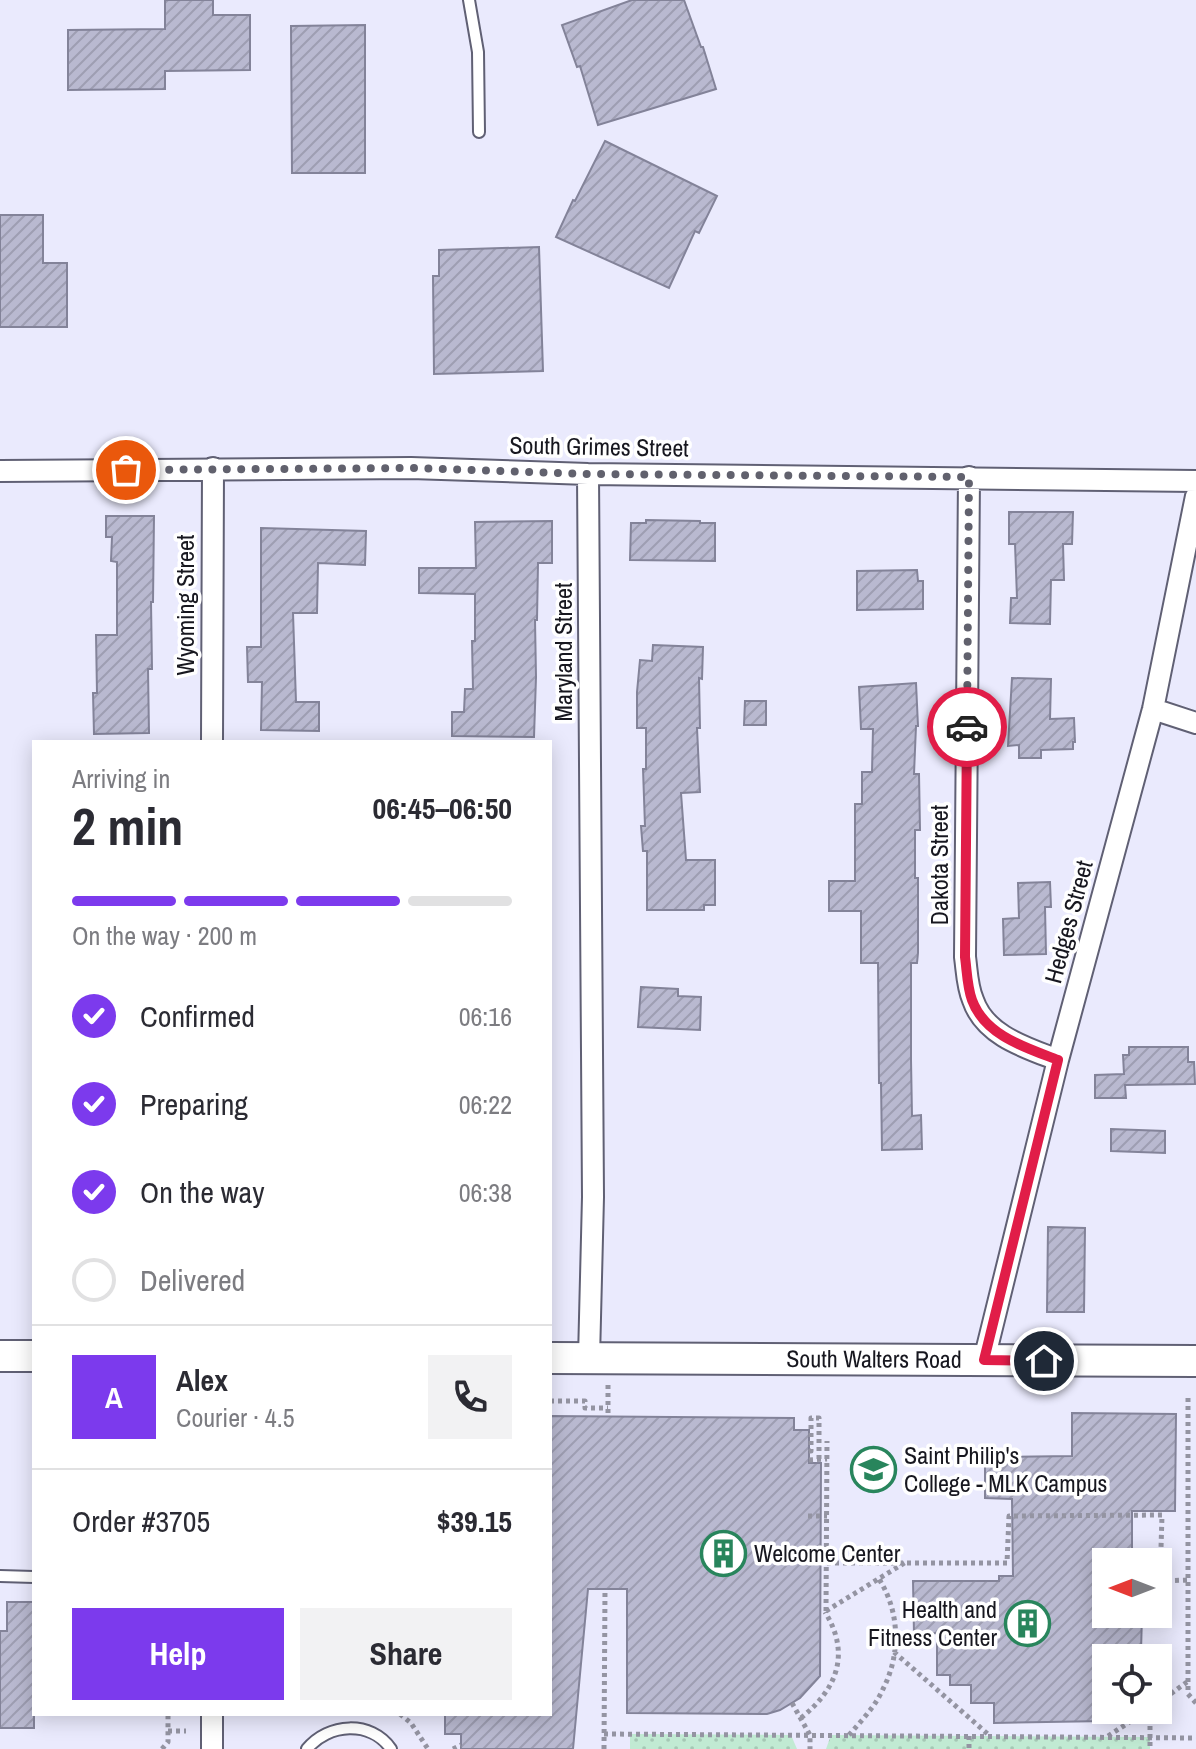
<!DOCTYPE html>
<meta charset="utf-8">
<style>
body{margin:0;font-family:"Archivo Narrow",sans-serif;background:#f2f2f3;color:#2b2b33;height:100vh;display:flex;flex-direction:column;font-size:30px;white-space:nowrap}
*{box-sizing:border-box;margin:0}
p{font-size:26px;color:#7c7c81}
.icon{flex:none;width:44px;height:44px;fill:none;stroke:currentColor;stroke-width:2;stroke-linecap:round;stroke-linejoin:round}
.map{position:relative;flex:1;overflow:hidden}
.side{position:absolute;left:32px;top:740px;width:520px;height:976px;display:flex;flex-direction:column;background:#fff;border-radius:0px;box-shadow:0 4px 20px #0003}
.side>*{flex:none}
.needle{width:52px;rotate:270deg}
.tools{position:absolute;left:1092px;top:1548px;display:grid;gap:16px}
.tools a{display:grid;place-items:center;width:80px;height:80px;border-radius:0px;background:#fff;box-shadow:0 4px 20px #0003;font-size:40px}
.pin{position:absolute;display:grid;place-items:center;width:68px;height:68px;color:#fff;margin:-34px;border:4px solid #fff;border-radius:50%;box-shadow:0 2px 8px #0007}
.courier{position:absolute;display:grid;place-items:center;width:80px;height:80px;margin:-40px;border:6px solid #e11d48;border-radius:50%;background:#fff;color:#222;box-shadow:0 2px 10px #0007}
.headline em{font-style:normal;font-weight:800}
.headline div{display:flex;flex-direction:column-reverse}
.headline{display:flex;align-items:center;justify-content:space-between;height:136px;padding:0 40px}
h1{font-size:52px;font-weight:800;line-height:60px}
.bar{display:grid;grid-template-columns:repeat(4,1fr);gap:12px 8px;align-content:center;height:96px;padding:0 40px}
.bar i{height:10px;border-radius:6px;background:#e1e1e2}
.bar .current{background:#7c3aed}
.bar p{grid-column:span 4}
.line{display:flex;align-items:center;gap:20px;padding:0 40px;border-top:2px solid #e1e1e2}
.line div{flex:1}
.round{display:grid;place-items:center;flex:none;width:84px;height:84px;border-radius:0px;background:#f2f2f3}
ol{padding:0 40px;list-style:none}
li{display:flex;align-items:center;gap:24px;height:88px}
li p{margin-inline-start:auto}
li .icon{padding:8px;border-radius:50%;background:#7c3aed;color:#fff;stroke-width:4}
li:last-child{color:#7c7c81}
li i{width:44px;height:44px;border:4px solid #e1e1e2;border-radius:50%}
.primary-button{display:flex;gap:16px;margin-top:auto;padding:16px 40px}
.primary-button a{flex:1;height:92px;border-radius:0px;background:#7c3aed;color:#fff;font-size:32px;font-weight:800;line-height:92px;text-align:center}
.primary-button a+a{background:#f2f2f3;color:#2b2b33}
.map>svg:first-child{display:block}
</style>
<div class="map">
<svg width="1196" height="1749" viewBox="0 0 1196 1749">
<defs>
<pattern id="grass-dots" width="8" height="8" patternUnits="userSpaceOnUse" patternTransform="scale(2)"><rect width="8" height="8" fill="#c1ead3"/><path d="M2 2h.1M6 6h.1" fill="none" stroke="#a5c8b5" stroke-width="1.8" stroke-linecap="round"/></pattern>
<pattern id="building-hatch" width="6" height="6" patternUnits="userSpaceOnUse" patternTransform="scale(2)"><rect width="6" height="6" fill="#b9b9d0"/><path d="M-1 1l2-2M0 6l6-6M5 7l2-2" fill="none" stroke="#9e9eb2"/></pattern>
</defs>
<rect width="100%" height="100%" fill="#eaeafd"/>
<path fill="url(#grass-dots)" d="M630,1734l161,1 6,14h-167z
M831,1735l319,2v12h-324z"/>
<path fill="url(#building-hatch)" stroke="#838399" stroke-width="2" d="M165,0h48v15h37v55l-85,1v18l-97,1v-60l97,-1z
M632,0h52l17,47h2l13,42 -118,36 -18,-59 -3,1 -15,-42z
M365,25v148h-73l-1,-147z
M605,141l112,55 -18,37 -4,-2 -26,57 -113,-51 17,-37 2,1z
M0,215h43v48h24v64h-67z
M539,247l4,124 -109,3 -1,-98h6v-26z
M1009,512h64l-1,32h-9l1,36h-13l-1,44 -40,-1 1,-25h6l-2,-54h-6z
M106,516h48l-1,86h-2l1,67h-4l1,64 -55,1 -1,-41h4l-1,-58h21v-73l-6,-1 1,-24h-6z
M646,520l54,1v2h15v38l-85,-1 1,-37h15z
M552,521v42h-14l-1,57h-2l1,57 -2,60 -82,-1v-24h12l1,-23h8l-1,-48h3v-47l-56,-1v-25h57l-1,-46z
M261,528l105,3 -1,34 -47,-2 -1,50h-24l3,89h23v29l-58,-1 1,-48h-14l-1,-35h14z
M917,570l1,11h5v28l-66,1v-39z
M653,645l50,2 -1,32 -3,-1 1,50h-3l3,64 -19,1 5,67h29v45h-11v5h-57v-59h-4l-2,-25h4l-2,-57h3v-41h-9v-36l3,-32 12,1z
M1012,678l39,1 -1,40 24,-1 1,24h-2v7l-32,1v8h-22v-13l-11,1z
M916,683l2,43h-2l-2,48h5l1,56h-5v48h3v75l-1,10h-6v97l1,56 9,-1 1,34 -40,1 -1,-67h-2l-1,-120h-17v-52h-32v-30h26v-77h7v-32h10l1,-43h-12l-2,-42z
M745,701h21v24h-22z
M1050,882l1,25h-6l1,47 -42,1 -1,-36 16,-1 -1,-35z
M641,987l37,2v7l23,1 -1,33 -62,-3z
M1129,1047h59v15h6l1,22 -70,1 1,13h-31v-23l29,-1 -1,-19h6z
M1111,1129l54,2v22l-54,-2z
M1048,1227l37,1 -1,84h-37z
M1072,1413l104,1 -1,97h-43v51h-26v52l36,1 -1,37h-7v6h-28v63l-112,2v-20h-23v-18h-21v-10h-13v-42l-23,1 -1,-53h86v-5h14l-1,-77 -27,-1v-41l87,-1z
M550,1416l244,2v12h15v33h12l-1,213 -20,22 -20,12 -13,4 -140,-1v-124h-39l-15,160h-112v-15h-16v-20h105z
M7,1602h27v126h-34v-97h7z"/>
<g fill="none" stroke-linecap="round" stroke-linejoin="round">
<defs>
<path id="lane" d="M469,0l9,52 1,80
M0,1576l34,1
M307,1749c21,-26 64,-29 84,0"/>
<path id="street" d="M0,471l411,-3 177,6 608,7
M588,474l5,723 -4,161
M969,477l-4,480c2,14 2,29 8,43 12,36 54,48 85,60
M1153,709l43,14
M212,742l1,-274
M984,1360l74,-300 95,-351 43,-213
M212,1749v-35"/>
<g id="secondary">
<path d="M0,1356h34"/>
<path id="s1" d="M550,1358l646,3"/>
</g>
</defs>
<use href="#lane" stroke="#606074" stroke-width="14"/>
<use href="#street" stroke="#606074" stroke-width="24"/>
<use href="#secondary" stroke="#606074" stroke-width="34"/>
<path stroke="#9494a2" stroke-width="5" stroke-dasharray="4 4" stroke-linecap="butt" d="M608,1385v31
M1188,1398v296l8,9
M550,1401h35v7h23
M809,1451h2v-33h8v41
M809,1460l18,-1
M808,1516h19
M827,1563h180l2,-47 153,-1 -2,66
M1159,1581l29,-1
M826,1611l1,-170
M826,1611l80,-49
M894,1652l96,84
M792,1703l18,32v14
M1158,1703l29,-21
M1150,1710v39
M400,1714l11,9 17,26
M801,1718c36,-29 50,-64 24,-106
M168,1731h18
M604,1734l592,4
M849,1735c12,-14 26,-28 34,-46 18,-35 17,-77 -4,-110
M969,1736v13
M1108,1736l40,-26
M162,1749l6,-7v-28
M453,1749l8,-4
M604,1749l1,-160"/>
<use href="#lane" stroke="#fff" stroke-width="10"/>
<use href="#street" stroke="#fff" stroke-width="20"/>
<use href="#secondary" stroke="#fff" stroke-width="30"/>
</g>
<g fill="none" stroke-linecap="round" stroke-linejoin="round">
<path stroke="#61616d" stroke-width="8" stroke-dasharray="0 14.4" d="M126,470l285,-2 177,6 381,3 -2,250"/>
<path stroke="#e11d48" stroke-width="10" d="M967,727l-2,230c2,14 2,29 7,43 13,36 55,48 86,60l-74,300 60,1"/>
</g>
<defs>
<symbol id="university-ring" viewBox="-11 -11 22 22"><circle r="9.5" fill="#fff" stroke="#28855c" stroke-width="1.5"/><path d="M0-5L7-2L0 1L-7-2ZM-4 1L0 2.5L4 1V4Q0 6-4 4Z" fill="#28855c"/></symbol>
<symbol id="building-ring" viewBox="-11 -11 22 22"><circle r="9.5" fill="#fff" stroke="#28855c" stroke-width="1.5"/><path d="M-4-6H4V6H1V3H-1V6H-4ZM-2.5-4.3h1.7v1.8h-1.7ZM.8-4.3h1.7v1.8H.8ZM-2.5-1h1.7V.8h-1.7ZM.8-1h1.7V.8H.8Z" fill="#28855c"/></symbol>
</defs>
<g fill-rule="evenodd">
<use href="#university-ring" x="848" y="1444" width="51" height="51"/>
<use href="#building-ring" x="698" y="1528" width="51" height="51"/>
<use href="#building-ring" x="1002" y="1598" width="51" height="51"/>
</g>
<g text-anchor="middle" stroke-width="7" stroke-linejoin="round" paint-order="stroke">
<g font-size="24" fill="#17171f" stroke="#fff">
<text transform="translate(599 447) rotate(1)" y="8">South Grimes Street</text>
<text transform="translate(186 605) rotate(-90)" y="8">Wyoming Street</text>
<text transform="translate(564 652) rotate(-90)" y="8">Maryland Street</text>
<text transform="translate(940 865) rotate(-90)" y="8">Dakota Street</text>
<text transform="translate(1069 922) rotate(-75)" y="8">Hedges Street</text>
<text dy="8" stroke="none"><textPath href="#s1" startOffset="324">South Walters Road</textPath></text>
</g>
<g font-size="24" fill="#17171f" stroke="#fff" text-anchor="start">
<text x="904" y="1464">Saint Philip's<tspan x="904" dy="28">College - MLK Campus</tspan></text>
<text x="754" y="1562">Welcome Center</text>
<text x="997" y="1618" text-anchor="end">Health and<tspan x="997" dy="28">Fitness Center</tspan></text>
</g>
</g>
</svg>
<div class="tools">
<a><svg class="needle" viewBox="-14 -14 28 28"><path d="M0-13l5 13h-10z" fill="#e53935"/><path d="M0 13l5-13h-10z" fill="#7c7c81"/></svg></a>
<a><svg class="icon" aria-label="locate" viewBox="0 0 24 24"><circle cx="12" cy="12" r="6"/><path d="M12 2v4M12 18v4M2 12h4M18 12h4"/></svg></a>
</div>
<div class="pin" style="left:126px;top:470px;background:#ea580c"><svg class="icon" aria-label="bag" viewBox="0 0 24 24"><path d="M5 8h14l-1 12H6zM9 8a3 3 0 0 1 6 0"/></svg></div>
<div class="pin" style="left:1044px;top:1361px;background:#1f2937"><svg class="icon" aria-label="home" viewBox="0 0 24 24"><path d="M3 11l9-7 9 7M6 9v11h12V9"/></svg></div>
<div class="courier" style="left:967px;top:727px"><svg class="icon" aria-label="car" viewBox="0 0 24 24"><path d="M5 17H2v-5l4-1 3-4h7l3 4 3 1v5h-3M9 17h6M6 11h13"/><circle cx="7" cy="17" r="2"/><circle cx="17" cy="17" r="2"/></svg></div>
<section class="side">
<div class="headline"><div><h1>2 min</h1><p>Arriving in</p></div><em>06:45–06:50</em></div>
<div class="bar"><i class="current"></i><i class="current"></i><i class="current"></i><i></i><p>On the way · 200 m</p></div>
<ol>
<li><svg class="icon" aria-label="check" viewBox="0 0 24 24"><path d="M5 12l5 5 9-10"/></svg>Confirmed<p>06:16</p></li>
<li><svg class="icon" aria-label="check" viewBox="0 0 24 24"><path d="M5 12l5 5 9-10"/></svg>Preparing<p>06:22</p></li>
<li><svg class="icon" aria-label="check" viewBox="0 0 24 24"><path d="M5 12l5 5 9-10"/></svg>On the way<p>06:38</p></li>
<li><i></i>Delivered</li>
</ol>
<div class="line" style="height:144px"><b class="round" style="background:#7c3aed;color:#fff">A</b><div><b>Alex</b><p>Courier · 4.5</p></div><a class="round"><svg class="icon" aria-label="phone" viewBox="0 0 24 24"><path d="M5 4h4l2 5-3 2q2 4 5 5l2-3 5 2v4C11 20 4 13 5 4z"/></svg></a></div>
<div class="line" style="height:104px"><div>Order #3705</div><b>$39.15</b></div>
<div class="primary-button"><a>Help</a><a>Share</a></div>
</section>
</div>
